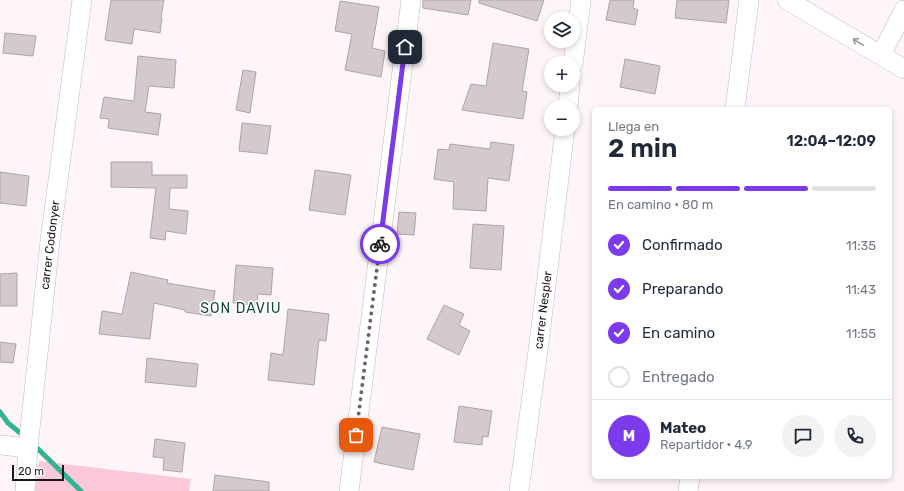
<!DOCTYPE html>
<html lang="es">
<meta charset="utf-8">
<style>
body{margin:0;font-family:Rubik,sans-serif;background:#f2f2f3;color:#1f2937;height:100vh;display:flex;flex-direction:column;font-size:15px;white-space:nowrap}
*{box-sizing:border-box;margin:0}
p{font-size:13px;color:#747a83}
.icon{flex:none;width:22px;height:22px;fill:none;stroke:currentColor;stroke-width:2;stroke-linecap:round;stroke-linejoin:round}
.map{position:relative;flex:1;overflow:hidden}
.panel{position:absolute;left:592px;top:107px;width:300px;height:372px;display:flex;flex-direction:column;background:#fff;border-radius:6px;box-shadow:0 2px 6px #0003}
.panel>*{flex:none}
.controls{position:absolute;left:544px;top:12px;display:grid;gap:8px}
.controls a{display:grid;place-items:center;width:36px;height:36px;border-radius:50%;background:#fff;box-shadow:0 2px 6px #0003;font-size:20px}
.scale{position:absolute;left:12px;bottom:10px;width:52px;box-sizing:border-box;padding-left:4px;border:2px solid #1c1719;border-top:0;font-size:11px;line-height:14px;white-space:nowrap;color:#1c1719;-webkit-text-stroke:3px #fff;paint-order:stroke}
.pin{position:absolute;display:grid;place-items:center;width:34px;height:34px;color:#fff;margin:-17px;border-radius:8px;box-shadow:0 2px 6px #0006}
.courier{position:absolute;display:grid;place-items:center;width:40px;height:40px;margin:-20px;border:3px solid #7c3aed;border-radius:50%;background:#fff;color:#222;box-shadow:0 1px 5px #0007}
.headline em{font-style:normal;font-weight:600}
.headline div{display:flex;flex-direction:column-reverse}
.headline{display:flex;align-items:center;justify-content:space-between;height:68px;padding:0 16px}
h1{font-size:26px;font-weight:600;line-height:30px}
.bar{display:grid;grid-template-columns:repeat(4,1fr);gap:6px 4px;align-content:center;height:48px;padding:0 16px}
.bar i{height:5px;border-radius:3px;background:#e0e1e3}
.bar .active{background:#7c3aed}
.bar p{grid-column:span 4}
.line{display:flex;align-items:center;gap:10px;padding:0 16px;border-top:1px solid #e0e1e3}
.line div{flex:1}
.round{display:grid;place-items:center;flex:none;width:42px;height:42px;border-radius:21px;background:#f2f2f3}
ol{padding:0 16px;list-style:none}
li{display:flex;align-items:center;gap:12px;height:44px}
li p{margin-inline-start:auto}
li .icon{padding:4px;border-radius:50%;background:#7c3aed;color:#fff;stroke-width:4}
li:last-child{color:#747a83}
li i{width:22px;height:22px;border:2px solid #e0e1e3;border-radius:50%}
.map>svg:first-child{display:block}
</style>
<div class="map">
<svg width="904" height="491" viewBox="0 0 904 491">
<rect width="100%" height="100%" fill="#fdf5f7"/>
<path fill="#fbc8d7" d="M39,461l152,18 -2,12h-154z"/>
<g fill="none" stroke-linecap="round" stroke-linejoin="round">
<path stroke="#34b294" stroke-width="5" d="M0,412l8,11 16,13
M33,444l48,47"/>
</g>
<path fill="#d6c9cd" stroke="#afa3a6" d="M111,0h53l-3,17 1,1 -2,15 -26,-4 -2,15 -27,-4z
M423,0h48l-3,15 -45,-7z
M479,0h65l-7,21 -58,-18z
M610,0h24l-1,8 5,2 -3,15 -29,-5z
M677,0h52l-3,23 -51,-5z
M340,1l39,6 -7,41 13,3 -4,26 -36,-7 7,-36 -17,-3z
M5,33l31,3 -3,20 -30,-3z
M493,43l36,6 -7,42 5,1 -4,27 -61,-9 9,-26 15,2z
M138,56l38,4 -2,28 -25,-2 -4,26 16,2 -3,21 -50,-7 1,-9 -9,-1 4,-21 30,4z
M625,59l35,7 -5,28 -35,-7z
M243,70l13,2 -6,41 -14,-3z
M242,123l29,3 -4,28 -28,-3z
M491,142l23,3 -5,36 -21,-3 -2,33 -33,-2 1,-27 -20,-3 4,-30 11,1 1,-6 40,5z
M111,162h41v13h35v13h-17l-1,21 19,2 -2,23 -20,-3 -1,9 -15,-2 6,-50 -45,-1z
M315,170l36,5 -6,40 -36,-5z
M0,172l29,4 -3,30 -26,-3z
M399,212l17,1 -2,22 -17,-1z
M473,224l31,2 -3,44 -31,-2z
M236,265l37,3 -2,27 -13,-1 -1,11 -24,-2z
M131,272l37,8 -1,3 48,8 -4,25 -26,-4v-2l-31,-7 -4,36 -51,-5 3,-23 20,3z
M17,273v33h-17v-32z
M444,305l20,9 -5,11 11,6 -11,24 -32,-16z
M288,309l41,5 -3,27 -7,-1 -5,45 -46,-5 3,-27 12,2z
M0,342l16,2 -3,19 -13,-1z
M147,358l51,6 -2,23 -51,-5z
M459,406l33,5 -4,26 -5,-1 -1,9 -28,-3z
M382,427l38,7 -7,36 -39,-8z
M155,439l30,4 -3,29 -19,-2 1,-12 -11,-1z
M215,475l54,7v9h-56z"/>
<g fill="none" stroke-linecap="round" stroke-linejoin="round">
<defs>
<path id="street" d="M787,0l117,69
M881,55l23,-45
M573,64l8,-64
M568,107l2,-22
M735,109l14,-109
M0,445l28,3
M25,491l3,-43 22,-207 32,-241
M349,491l62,-491
M519,491l20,-148 26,-214
M688,491l2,-14"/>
</defs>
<use href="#street" stroke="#c4b7bb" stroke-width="20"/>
<use href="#street" stroke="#fff" stroke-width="19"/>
</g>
<defs><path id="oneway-shaft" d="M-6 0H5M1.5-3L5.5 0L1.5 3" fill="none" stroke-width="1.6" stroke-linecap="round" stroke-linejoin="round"/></defs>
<use stroke="#999798" href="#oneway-shaft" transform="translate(858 42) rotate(-149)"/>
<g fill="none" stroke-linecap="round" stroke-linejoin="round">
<path stroke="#6b6567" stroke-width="4" stroke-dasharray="0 7.2" d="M356,435l24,-191"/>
<path stroke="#7c3aed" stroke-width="5" d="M380,244l25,-197"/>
</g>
<g text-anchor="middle" stroke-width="3" stroke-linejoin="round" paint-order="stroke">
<g font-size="12" fill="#1c1719" stroke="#fff">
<text transform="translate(50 245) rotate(-83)" y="4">carrer Codonyer</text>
<text transform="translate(543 310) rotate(-83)" y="4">carrer Nespler</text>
</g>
<g font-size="14" letter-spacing="1" fill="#154a3d" stroke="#fff">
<text x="241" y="313">SON DAVIU</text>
</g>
</g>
</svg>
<div class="controls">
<a><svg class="icon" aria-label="layers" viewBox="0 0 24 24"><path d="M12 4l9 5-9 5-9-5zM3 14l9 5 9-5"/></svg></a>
<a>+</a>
<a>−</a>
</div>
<div class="scale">20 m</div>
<div class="pin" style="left:356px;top:435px;background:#ea580c"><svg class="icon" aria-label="bag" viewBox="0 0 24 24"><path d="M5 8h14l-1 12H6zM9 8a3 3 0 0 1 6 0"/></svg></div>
<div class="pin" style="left:405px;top:47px;background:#1f2937"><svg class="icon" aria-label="home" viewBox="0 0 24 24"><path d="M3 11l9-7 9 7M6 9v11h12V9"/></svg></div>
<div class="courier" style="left:380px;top:244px"><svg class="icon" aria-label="bike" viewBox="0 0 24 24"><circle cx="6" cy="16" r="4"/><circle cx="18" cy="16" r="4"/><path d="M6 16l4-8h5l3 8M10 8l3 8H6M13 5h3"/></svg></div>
<section class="panel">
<div class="headline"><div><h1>2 min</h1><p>Llega en</p></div><em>12:04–12:09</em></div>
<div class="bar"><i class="active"></i><i class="active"></i><i class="active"></i><i></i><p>En camino · 80 m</p></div>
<ol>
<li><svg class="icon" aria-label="check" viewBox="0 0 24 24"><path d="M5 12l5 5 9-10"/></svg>Confirmado<p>11:35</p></li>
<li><svg class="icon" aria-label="check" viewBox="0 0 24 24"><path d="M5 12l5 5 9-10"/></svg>Preparando<p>11:43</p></li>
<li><svg class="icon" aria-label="check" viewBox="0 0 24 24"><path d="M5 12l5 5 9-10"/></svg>En camino<p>11:55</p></li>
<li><i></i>Entregado</li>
</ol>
<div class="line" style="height:72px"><b class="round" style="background:#7c3aed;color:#fff">M</b><div><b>Mateo</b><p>Repartidor · 4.9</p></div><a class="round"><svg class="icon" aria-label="chat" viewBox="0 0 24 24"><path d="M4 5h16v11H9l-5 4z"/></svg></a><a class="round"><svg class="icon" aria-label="phone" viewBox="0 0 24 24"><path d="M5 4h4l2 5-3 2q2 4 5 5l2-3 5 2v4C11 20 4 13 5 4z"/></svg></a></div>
</section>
</div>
